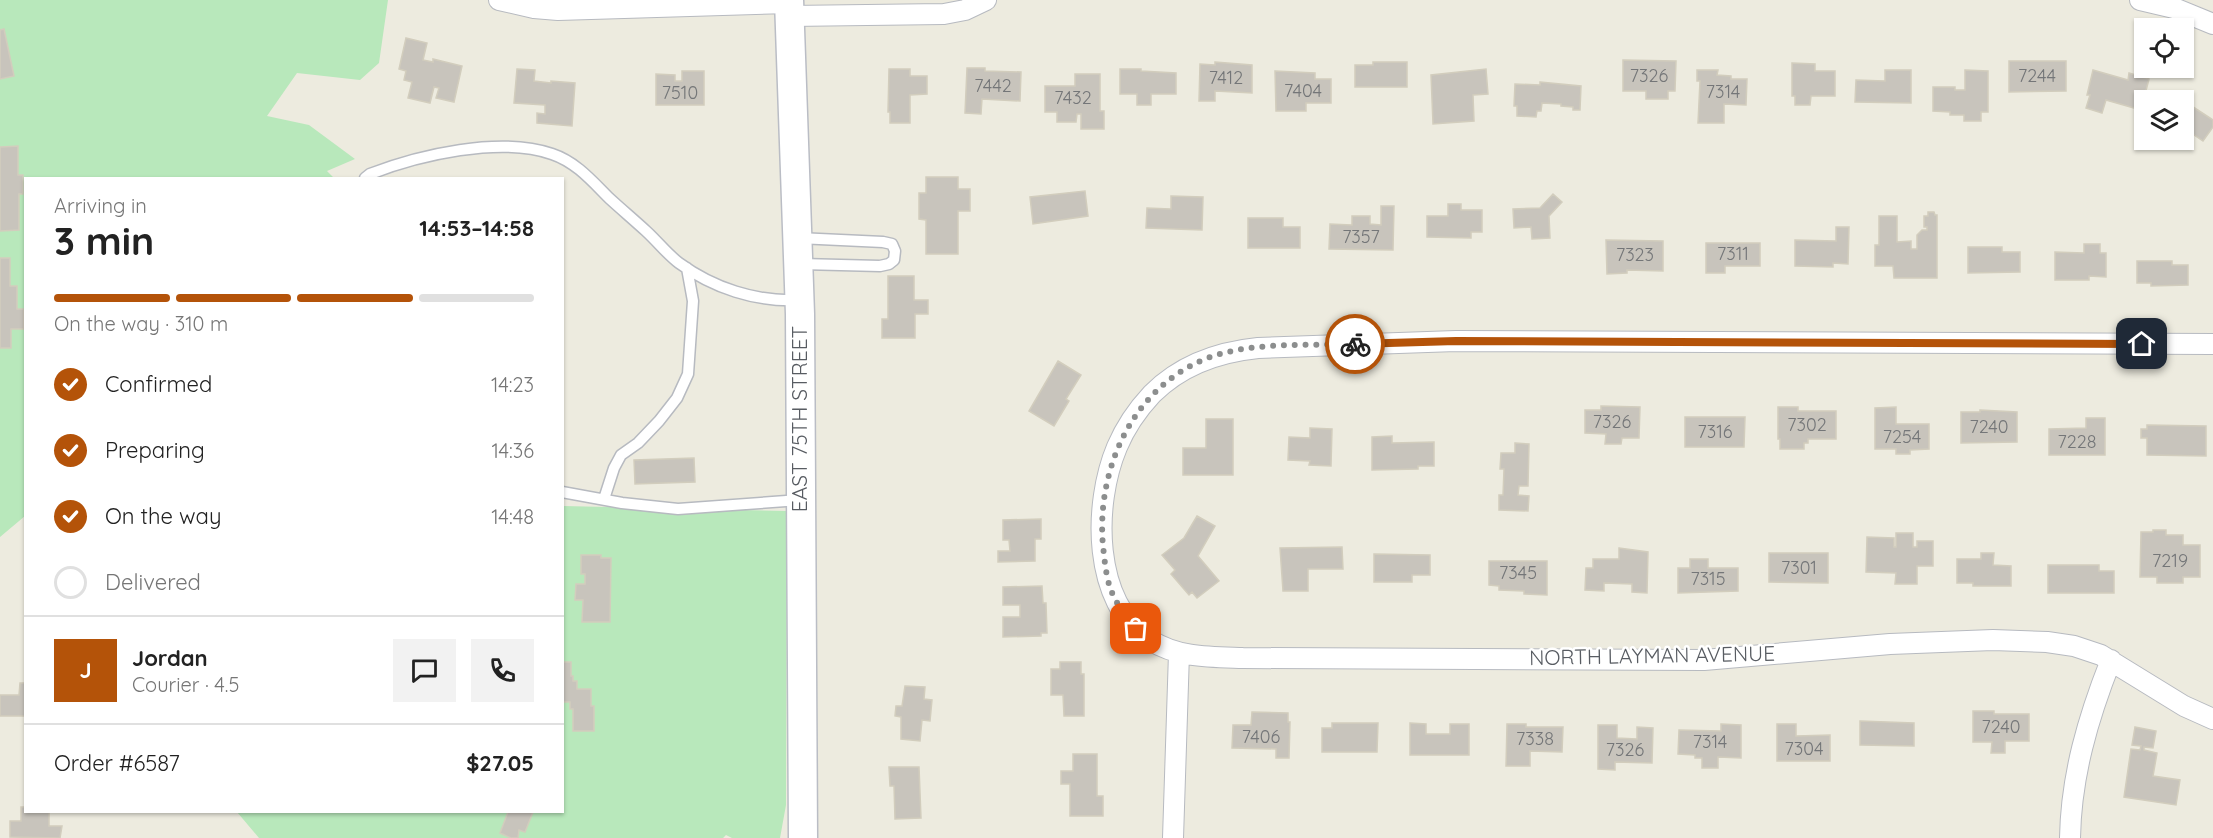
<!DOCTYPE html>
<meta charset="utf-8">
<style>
body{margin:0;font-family:Quicksand,sans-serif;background:#f2f2f2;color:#222;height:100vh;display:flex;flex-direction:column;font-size:22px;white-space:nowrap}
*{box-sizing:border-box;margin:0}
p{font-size:20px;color:#767676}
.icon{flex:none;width:33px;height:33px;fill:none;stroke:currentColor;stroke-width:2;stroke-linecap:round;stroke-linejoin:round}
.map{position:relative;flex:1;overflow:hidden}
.side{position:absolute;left:24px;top:177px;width:540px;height:636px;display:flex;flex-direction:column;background:#fff;border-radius:0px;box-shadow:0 2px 4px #0004}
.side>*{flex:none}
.fabs{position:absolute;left:2134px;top:18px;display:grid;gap:12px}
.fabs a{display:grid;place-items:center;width:60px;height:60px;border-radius:0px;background:#fff;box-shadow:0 2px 4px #0004;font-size:30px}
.pin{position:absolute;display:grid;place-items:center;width:51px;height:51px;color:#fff;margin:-26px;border-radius:12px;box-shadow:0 3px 9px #0006}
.courier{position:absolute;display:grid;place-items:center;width:60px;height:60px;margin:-30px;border:4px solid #b45309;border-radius:50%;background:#fff;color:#222;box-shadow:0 2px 8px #0007}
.overview em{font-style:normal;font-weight:700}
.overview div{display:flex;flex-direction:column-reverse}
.overview{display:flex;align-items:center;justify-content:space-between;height:102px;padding:0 30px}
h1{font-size:39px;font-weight:700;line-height:45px}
.bar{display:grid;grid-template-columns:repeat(4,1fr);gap:9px 6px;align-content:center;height:72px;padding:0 30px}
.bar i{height:8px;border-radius:4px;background:#e0e0e0}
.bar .active{background:#b45309}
.bar p{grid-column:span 4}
.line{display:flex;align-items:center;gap:15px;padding:0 30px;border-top:2px solid #e0e0e0}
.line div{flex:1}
.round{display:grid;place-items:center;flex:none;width:63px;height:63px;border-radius:0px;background:#f2f2f2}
ol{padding:0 30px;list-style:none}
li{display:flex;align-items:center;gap:18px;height:66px}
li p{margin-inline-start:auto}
li .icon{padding:6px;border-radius:50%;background:#b45309;color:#fff;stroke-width:4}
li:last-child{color:#767676}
li i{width:33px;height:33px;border:3px solid #e0e0e0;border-radius:50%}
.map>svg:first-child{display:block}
</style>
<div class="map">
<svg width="2213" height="838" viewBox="0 0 2213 838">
<rect width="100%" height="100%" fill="#edebdf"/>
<path fill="#b8e8bb" d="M0,0h388l-9,63 -19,17 -63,-7 -30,43 42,9 46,34 -28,12 7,7h-308l-1,338 -25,21z
M563,506l224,5 -1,294 -6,33h-48l-6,-3 -3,3h-464l-22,-26h325z"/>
<path fill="#c8c4bc" stroke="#d2cdbd" stroke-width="1.5" d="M4,29l10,47 -14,3v-49z
M406,38l21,5 -4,17 10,2v-3l29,7 -8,36 -18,-4 3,-10 -5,-1 -4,16 -22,-5 4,-16 -8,-2 2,-9 -7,-2z
M1623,60l53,1 -1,30h-7v8h-22v-8h-23z
M2009,61h57v30l-57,1z
M1215,62l37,3v28l-37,-2v10h-16l1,-37 15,1z
M1373,62h34v25h-52v-22h18z
M1792,63l23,1v7h20v25h-24l-1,9h-15v-9h-3z
M967,68h18v3l36,1 -1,29 -38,-2 -1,15 -16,-1z
M517,69l18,1 -1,11 17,2v-2l24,2 -3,43 -35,-3v-10l8,1v-9l-31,-2z
M889,69h21v7h17v18l-17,1v28h-20v-11h-2z
M1120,69h21v2l35,2v21h-25v11h-14v-11h-17z
M1486,69l2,25 -15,1 1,26 -41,3 -2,-49z
M1697,70h21l-1,5 14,1v3h16l-1,26 -22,-1v19h-26l2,-42h-3z
M1885,70h26v33l-56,-1 1,-22 29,1z
M1965,70l23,1v41h-7v9h-17v-6h-14v-3l-17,-1v-24h22v3h10z
M2093,70l35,10 1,-7 20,6 -8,31 -35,-10 -4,13 -16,-5 4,-13h-3z
M682,71h22v34h-48v-31l19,1v6h7z
M1275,71l40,2v6h16v24h-25v8h-30z
M1075,74h25v37h4v18h-23v-15h-4l-1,8h-19v-10h-12v-26h30z
M1540,82l41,4 -1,24h-7v-3l-12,-1v-2l-19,-1 -1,8h-4l-1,6 -19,-1v-10h-3l1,-22 25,1z
M2174,94l9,6h-13z
M2184,101l29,19v7l-10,14 -19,-13z
M18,146v29h5v19h-4v36l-19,1v-84z
M926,177h32v12h12v22h-12v43h-32v-34l-7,-1v-26h7z
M1085,191l3,25 -55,8 -3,-27z
M1553,194l9,8 -13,14 1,22 -18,1 -1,-12 -17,1 -1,-19 27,-1z
M1171,196l32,1 -1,33 -56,-2 1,-20 24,1z
M1448,204h13v6h21v22h-11v6l-44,-1v-21h21z
M1381,206h13l-1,44 -64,-1 1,-25 22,1v-9h18v8l11,1z
M1928,212h6l1,3h2v63h-43l-1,-12h-18v-21h4v-29h18v26l14,-1v8h6v-14l5,-5h5v-3h-3v-11h4z
M1248,218h35v9h17v21h-52z
M1836,227h13l-1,37 -15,-1v4l-38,-1v-26l41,1z
M1606,240l57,1v30l-36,-1v3l-20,1z
M1706,243h54v23h-35v7h-19z
M2084,244h16v9h6v24l-17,-1v4h-34v-28l29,1z
M1968,247h34v5h18v20l-52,1z
M0,258h10v28h7v23h7v20h-13v19h-11z
M2137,261h35v4h16v20l-37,1v-3h-14z
M888,276h26v24h14v14h-13v24h-33v-19h6z
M1058,361l23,14 -15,24 3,2 -15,25 -25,-15z
M1601,406l39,1 -1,31h-17l-1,6h-16l1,-10 -21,-1v-23h16z
M1778,407h20v4h38v28h-28v4h-4v6h-24v-10h-2z
M1896,407v17h33v25l-19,1v4h-14v-5h-21v-41z
M1980,410l37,2v30l-56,1v-31h19z
M1685,417h60l-1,30h-59z
M2086,418h19v37h-56v-26l37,-1z
M1206,419h27v56h-50v-27h23z
M2147,425l59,1v30l-59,-1v-17h-6v-9h6z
M1310,428l22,1 -1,37 -22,-1 1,-4 -22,-1 1,-23 21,1z
M1392,436v7l42,-1v24h-16v3l-46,1v-33z
M1515,443l14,1 -1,42h-9l-1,9 11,1 -1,15 -29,-1v-15h4l1,-26h-4l1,-16h14z
M694,458l1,24 -60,2 -1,-24z
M1197,516l18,10 -17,30 21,25 -22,17 -5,-6 -3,3 -18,-21 4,-4 -13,-15 22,-17z
M1041,519v20h-6v22l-37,1v-11h12l-1,-11h-6v-20z
M2153,530h13v5h17v10h17v32h-17v6h-26v-6h-17l1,-45h12z
M1896,533h17v14h4v-6h16v25h-16v18h-22l1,-11 -30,-1 1,-35 27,1v9h2z
M1342,547l1,22h-35v22h-25l-3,-43z
M1619,548l29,4 -1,41 -15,-1v-8l-28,-1v8l-19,-1 1,-22h7v-9h26z
M1769,553h59v30l-59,-1z
M1981,553h13l-1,12 18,1v20h-38v-3h-16v-24h24z
M1374,554l56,1v20h-18v7h-38z
M581,555h20v3h10l-1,64h-28l1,-22h-8l1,-16h9v-10h-4z
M1690,559h18v9h30v23l-60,2v-25h12z
M1489,561h58v34l-23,-1v-3l-25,-1v-4l-10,-1z
M2048,565h51v6h15v22h-66z
M1042,586l1,17h3l1,30h-6v3l-38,1v-20h17v-12h-17v-18z
M562,662h9v14h2v5h4v8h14v17h3v25h-21v-22h-3v-7h-8z
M1060,662h21v12h3v42h-20l-1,-21h-12v-26h9z
M20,683h6v33h-26v-21h19z
M905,686l20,1 -1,12 8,1 -2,21 -8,-1 -2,21 -19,-2v-22l-6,-1 1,-10h6z
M1973,711h21v3h35v27h-24v12h-14l1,-11h-19z
M1252,712l36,1v9h2l-1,36h-13v-9l-44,-1 1,-23h18z
M1860,721l54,2v23l-54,-1z
M1332,723h46l-1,29h-55v-24h10z
M1410,723l16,1v10h24v-10h19v31h-59z
M1507,724h19v3h37l-1,25 -32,-1v15h-24z
M1721,724l20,1v33l-23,-1v11h-16v-10h-7v-3l-17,-1 1,-24 42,1z
M1777,724h19v12l34,-1v26h-53z
M1598,725h19v13l20,1v-12l16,1 -1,35 -37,-1v8l-17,-1z
M2135,727l21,4 -3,17 -9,-1v3l13,3 -4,23 27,4 -4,25 -52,-8 7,-48 9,1 1,-4 -9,-1z
M1073,754h24v42h6v20h-33v-32h-9v-13h12z
M889,767h30l2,51 -26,1 -1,-33h-4z
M21,807h5v5h23v14h13l-2,12 -50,-1v-16h11z
M508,812h25l-8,20 -6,-2 -1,8h-7l-11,-5z"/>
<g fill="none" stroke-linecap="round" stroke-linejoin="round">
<defs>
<path id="lane" d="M365,178l5,-4c49,-19 130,-38 182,-20 24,8 40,27 57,44 12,11 25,22 37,33 12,11 21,23 33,32 34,25 77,39 119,37
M798,238l85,4 9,2 3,7 -1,9 -5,4 -9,2 -79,-2
M562,492l60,11 56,6 122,-9
M604,499l10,-31 7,-13 17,-12 21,-22 18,-23 11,-24 5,-73 -6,-33"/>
<path id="street" d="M499,0l35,8 24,2 231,-7
M2140,0l34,8 39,16
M790,16l154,-2 21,-4 21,-10
M2213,344l-757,-3 -198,7c-40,4 -77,17 -106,46 -14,15 -27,34 -35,53 -24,57 -25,156 33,193 28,18 60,17 93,18l461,2 186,-16 103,-4 54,2 27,4 27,9 83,51 29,13
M1173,838l6,-185
M2070,838c1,-62 18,-120 41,-178"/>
<path id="secondary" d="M789,0l11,314 3,524"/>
</defs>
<use href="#lane" stroke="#b7bac0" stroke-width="13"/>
<use href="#street" stroke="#b7bac0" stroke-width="22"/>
<use href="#secondary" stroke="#babdc5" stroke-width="31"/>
<use href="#lane" stroke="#fff" stroke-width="10"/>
<use href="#street" stroke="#fff" stroke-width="20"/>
<use href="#secondary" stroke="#fff" stroke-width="28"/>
</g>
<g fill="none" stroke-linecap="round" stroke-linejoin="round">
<path stroke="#8c8e8e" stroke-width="6" stroke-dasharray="0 10.8" d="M1136,629c-8,-10 -17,-21 -23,-34 -7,-15 -8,-32 -10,-49 -7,-76 29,-157 102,-187 46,-18 101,-13 150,-15"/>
<path stroke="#b45309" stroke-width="8" d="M1355,344l101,-3 686,3"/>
</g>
<g text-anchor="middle" stroke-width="5" stroke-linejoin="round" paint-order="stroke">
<g font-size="18" fill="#747678">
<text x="1649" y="82">7326</text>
<text x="2037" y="82">7244</text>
<text x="1226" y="84">7412</text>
<text x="993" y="92">7442</text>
<text x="1303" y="97">7404</text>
<text x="1723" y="98">7314</text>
<text x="680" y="99">7510</text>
<text x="1073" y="104">7432</text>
<text x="1361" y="243">7357</text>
<text x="1733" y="260">7311</text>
<text x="1635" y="261">7323</text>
<text x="1612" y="428">7326</text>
<text x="1807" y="431">7302</text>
<text x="1989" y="433">7240</text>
<text x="1715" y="438">7316</text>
<text x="1902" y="443">7254</text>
<text x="2077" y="448">7228</text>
<text x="2170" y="567">7219</text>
<text x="1799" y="574">7301</text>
<text x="1518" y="579">7345</text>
<text x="1708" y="585">7315</text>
<text x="2001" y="733">7240</text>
<text x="1261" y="743">7406</text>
<text x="1535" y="745">7338</text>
<text x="1710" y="748">7314</text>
<text x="1804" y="755">7304</text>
<text x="1625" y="756">7326</text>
</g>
<g font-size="21" fill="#585c62" stroke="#fff">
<text transform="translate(800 419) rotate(-90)" y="7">EAST 75TH STREET</text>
<text transform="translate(1652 656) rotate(-1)" y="7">NORTH LAYMAN AVENUE</text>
</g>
</g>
</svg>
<div class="fabs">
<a><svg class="icon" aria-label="locate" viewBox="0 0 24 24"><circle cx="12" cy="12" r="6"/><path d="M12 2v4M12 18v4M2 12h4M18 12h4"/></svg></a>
<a><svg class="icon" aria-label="layers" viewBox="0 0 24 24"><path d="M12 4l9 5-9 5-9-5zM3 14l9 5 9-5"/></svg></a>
</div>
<div class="pin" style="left:1136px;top:629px;background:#ea580c"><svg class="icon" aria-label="bag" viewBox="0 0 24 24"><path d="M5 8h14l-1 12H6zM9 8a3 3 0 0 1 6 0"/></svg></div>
<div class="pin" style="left:2142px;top:344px;background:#1f2937"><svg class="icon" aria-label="home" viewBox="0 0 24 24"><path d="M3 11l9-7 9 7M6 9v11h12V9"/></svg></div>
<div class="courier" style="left:1355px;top:344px"><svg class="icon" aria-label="bike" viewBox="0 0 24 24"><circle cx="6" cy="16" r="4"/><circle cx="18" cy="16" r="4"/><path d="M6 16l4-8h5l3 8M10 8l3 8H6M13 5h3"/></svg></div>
<section class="side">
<div class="overview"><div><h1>3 min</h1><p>Arriving in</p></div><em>14:53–14:58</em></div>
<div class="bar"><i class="active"></i><i class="active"></i><i class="active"></i><i></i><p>On the way · 310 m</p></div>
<ol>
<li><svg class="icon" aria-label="check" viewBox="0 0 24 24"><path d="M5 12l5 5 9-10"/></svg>Confirmed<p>14:23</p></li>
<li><svg class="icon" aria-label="check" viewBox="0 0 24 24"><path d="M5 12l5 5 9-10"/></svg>Preparing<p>14:36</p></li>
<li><svg class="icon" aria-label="check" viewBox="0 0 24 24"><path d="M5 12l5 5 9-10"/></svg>On the way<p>14:48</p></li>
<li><i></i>Delivered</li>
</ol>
<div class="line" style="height:108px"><b class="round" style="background:#b45309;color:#fff">J</b><div><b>Jordan</b><p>Courier · 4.5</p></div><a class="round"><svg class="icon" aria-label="chat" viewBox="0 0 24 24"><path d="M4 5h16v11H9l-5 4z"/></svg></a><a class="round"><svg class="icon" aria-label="phone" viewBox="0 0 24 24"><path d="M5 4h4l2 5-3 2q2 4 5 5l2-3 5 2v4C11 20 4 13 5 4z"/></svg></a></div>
<div class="line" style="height:78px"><div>Order #6587</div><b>$27.05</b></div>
</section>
</div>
